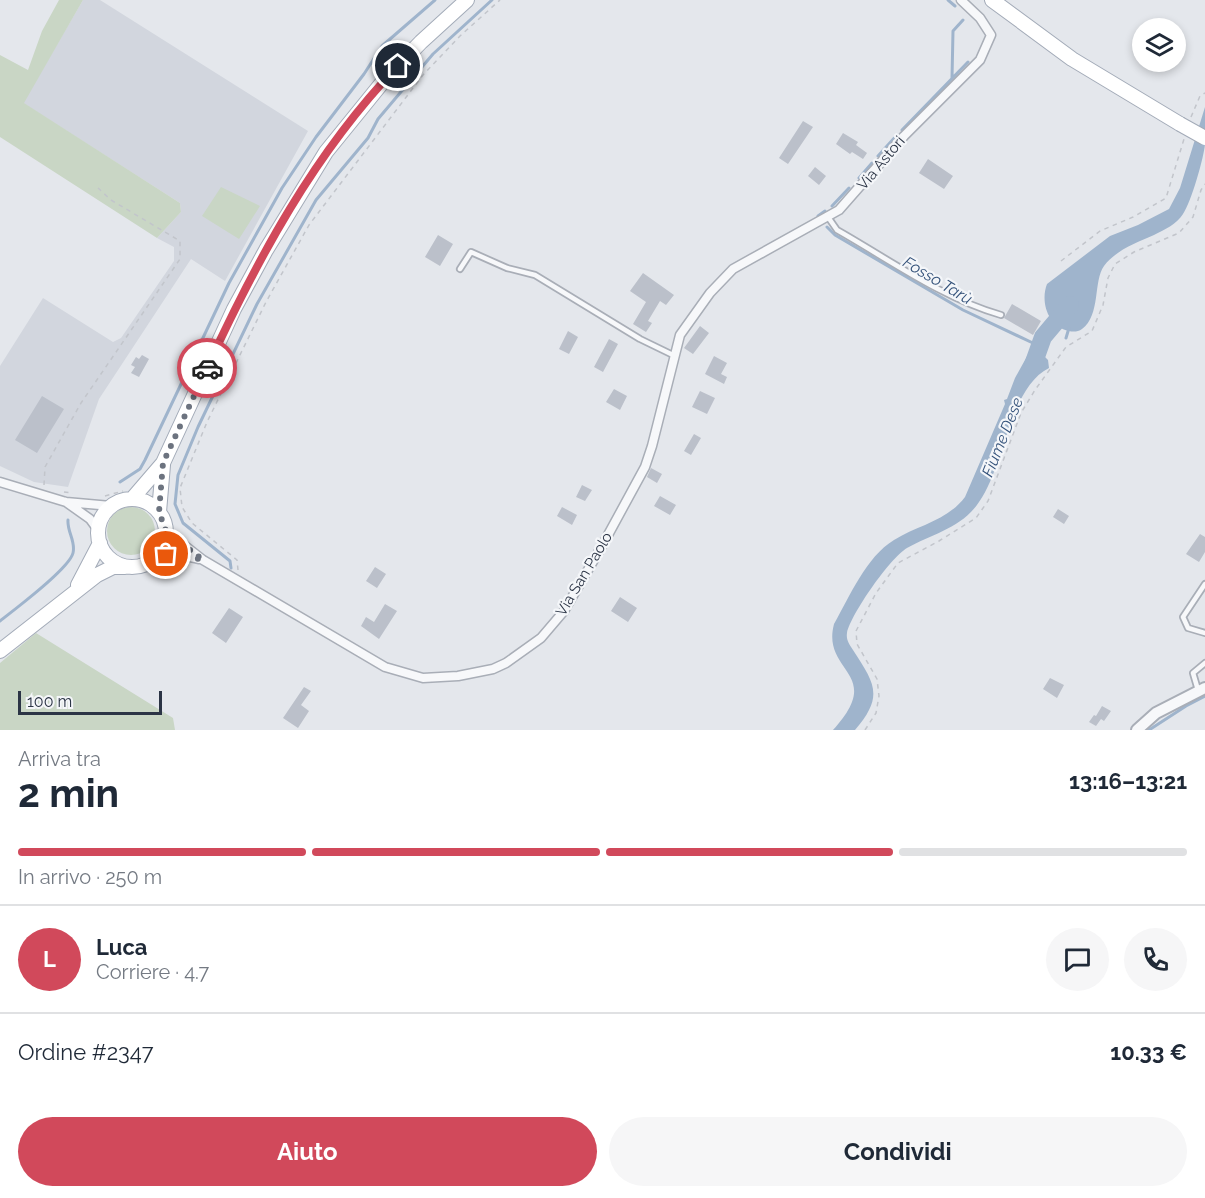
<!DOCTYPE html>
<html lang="it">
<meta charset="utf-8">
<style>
body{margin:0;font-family:Raleway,sans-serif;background:#f6f6f7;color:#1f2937;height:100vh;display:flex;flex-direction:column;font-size:22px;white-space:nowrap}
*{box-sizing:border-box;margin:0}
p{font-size:20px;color:#747a83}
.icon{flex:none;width:33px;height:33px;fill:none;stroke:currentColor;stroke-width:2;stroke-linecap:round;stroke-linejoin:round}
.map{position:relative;height:730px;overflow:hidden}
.details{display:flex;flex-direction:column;background:#fff;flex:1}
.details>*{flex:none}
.tools{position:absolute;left:1132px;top:18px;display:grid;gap:12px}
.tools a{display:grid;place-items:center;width:54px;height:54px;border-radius:50%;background:#fff;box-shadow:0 3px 9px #0003;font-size:30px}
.scale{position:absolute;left:18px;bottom:15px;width:144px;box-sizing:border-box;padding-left:6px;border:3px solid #2b3445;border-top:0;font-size:16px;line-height:21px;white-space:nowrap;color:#2b3445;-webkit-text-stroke:4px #f4f6f9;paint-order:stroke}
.pin{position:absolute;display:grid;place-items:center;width:51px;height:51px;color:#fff;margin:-26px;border:3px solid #fff;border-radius:50%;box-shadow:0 2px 6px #0007}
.courier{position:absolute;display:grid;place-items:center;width:60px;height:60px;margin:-30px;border:4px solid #d1495b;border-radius:50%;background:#fff;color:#222;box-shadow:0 2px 8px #0007}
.summary em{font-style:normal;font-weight:700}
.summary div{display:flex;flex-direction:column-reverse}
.summary{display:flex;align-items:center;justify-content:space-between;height:102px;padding:0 18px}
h1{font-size:39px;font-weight:700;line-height:45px}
.bar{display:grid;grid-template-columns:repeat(4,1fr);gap:9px 6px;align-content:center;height:72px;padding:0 18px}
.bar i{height:8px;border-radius:4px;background:#e0e1e3}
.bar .selected{background:#d1495b}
.bar p{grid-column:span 4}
.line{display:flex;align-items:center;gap:15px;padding:0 18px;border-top:2px solid #e0e1e3}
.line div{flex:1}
.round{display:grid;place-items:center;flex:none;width:63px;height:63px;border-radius:32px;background:#f6f6f7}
.cta{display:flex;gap:12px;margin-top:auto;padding:12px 18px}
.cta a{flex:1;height:69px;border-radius:36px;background:#d1495b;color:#fff;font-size:24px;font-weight:700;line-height:69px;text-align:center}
.cta a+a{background:#f6f6f7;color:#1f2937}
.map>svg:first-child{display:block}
</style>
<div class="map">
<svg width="1205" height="730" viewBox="0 0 1205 730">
<rect width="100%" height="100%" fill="#e4e7ec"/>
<path fill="#d2d6de" d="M83,0h17l208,131 -83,150 -34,-22 -92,140 -31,88 -34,-5 -34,-16v-100l43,-68 70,44 8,-4 53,-77v-14l-17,-9 24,-26 -1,-9 -157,-100z"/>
<path fill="#c9d6c5" d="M59,0h24l-59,103 156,100 1,9 -24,26 -157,-101v-82l28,15 14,-39z
M221,187l39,19 -21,33 -37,-23z
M107 531a24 24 0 1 1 48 0a24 24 0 1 1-48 0Z
M36,633l137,85 2,12h-175v-67z"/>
<path fill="#9fb4cc" d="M1205,107c0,12 0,25 0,37 -1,13 -14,59 -22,70 -6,10 -19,16 -29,21 -18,8 -38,15 -50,31 -11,15 -3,49 -22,63 -4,3 -9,3 -13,2 -21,-4 -29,-29 -22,-47l63,-48 28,-11 31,-16 11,-21z
M1036,340l8,7v9l4,4 1,8c-40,20 -44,98 -70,134 -17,26 -47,32 -72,46 -17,10 -56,66 -60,85 -1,7 2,11 6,17 22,34 31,46 2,80h-22c53,-58 -12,-57 1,-106 16,-28 32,-67 60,-84 24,-15 53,-19 71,-43l40,-93 -1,-4 3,-1 8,-21z"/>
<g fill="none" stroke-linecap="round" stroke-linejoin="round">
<path stroke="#9fb4cc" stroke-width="3" d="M948,0l7,6
M952,78l1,-47 10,-11
M902,130l66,-68
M878,156l19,-21
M859,178l13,-15
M832,206l17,-18
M820,218l-2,-2 7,-5
M827,227l8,8 128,75 72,34
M1066,338l3,-10
M120,482l20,-13 5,-9 84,-177 53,-95 34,-51 48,-63 18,-28 53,-46
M231,568l-1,-7 -47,-38 -8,-19 3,-29 20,-48 59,-123 59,-104 52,-62 10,-19 55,-65 59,-54
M0,621c15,-12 69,-52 73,-68 3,-12 -6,-21 -5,-33
M1149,730l37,-24 19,-10"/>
<path stroke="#9fb4cc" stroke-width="18" d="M1033,365l10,-28 27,-32"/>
</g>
<path fill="#bbc0ca" d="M803,121l10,6 -25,37 -9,-6z
M843,133l15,9 -2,3 11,8 -4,6 -11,-7 -2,2 -14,-10z
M928,159l25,17 -9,13 -25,-16z
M815,167l11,9 -7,9 -11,-9z
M438,235l15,9 -13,22 -15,-9z
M643,273l31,22 -8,10 -6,-4 -12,20 4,2 -6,9 -13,-8 13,-22 -16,-11z
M1012,304l29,17 -8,14 -29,-17z
M700,326l9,7 -16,21 -9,-6z
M568,331l10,6 -9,17 -10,-5z
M609,339l9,5 -15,28 -9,-5z
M142,355l7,4 -10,18 -8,-4 4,-6 -4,-2 5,-8 3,2z
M714,356l13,7 -6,11 6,3 -3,7 -19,-10z
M614,389l13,7 -7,14 -14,-8z
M700,391l15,7 -8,16 -15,-7z
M42,396l22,13 -27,44 -22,-13z
M694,434l7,4 -10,17 -7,-4z
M651,468l11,6 -5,9 -10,-6z
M582,485l10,5 -7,11 -9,-4z
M660,496l16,9 -6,10 -16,-9z
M562,507l15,8 -5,10 -15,-9z
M1058,509l11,7 -5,8 -11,-7z
M1200,534l5,3v15l-6,10 -13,-8z
M375,567l11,7 -9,14 -11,-7z
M620,597l17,11 -9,14 -17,-11z
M385,604l12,7 -18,28 -18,-13 5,-9 8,5z
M229,608l14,9 -17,26 -14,-10z
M1050,678l14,7 -7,13 -14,-9z
M304,687l7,4 -10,14 8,6 -11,17 -15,-10z
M1102,706l9,5 -7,10 -3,-2 -5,7 -7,-4 5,-7 4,2 -2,-1z"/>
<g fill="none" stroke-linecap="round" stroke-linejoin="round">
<defs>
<path id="service" d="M828,217l9,13c53,30 105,68 164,85
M460,269l11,-17 36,16 28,7 105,64 35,17
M1205,584l-22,33 5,11 17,5
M1198,690l-5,-17 12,-10"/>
<path id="minor" d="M0,482l66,20 45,4
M66,502l24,17 8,11
M166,531l37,29 182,107 38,11 35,-2 35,-7 13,-6 35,-25 23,-27 38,-65 43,-79 7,-21 28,-111 30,-42 23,-24 106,-59 65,-74 76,-76 11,-25 -11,-17 -19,-18
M154,559c17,-8 28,-3 45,0"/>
<path id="tertiary" d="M1137,730l19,-17 49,-25"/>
<path id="primary" d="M992,0l80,59 108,65
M132,499l31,-36 71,-154 32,-59 60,-98 60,-74 35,-36 46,-42
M98 533a34 34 0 1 1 68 0a34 34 0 1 1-68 0Z
M159,512l4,-47
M78,585l22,-42
M0,651l97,-76 16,-8h12"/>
</defs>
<use href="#service" stroke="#a9aeb7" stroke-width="8"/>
<use href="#minor" stroke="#a9aeb7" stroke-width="11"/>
<use href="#tertiary" stroke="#a9aeb7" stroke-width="14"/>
<use href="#primary" stroke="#a3abb8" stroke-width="16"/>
<path stroke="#c2c5cb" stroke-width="1.5" stroke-dasharray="4.5 4.5" stroke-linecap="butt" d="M1191,117l9,-21 5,-3
M1061,261l39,-30 33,-14 33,-19 18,-59
M44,485l1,-18 36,-64 99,-144v-18l-69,-41 -13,-12
M64,492l9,1
M105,496l18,-5
M238,570l-1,-10 -45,-37 -10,-16 -2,-19 27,-66 59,-120 43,-77 114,-150 37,-39 40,-36
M865,730l11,-17 3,-17 -2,-17 -20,-35 -1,-13 20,-38 22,-30 41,-22 37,-23 12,-17 33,-88 14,-23 31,-43 26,-16 11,-26 5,-27 7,-14 19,-12 45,-19 14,-16 8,-27 4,-6"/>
<use href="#service" stroke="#f7f8fa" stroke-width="4.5"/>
<use href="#minor" stroke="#f7f8fa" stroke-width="8"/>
<use href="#tertiary" stroke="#f7f8fa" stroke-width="10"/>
<use href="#primary" stroke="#fff" stroke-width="14"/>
<defs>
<path id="primary-bridge" d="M1180,124l25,14"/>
</defs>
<use href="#primary-bridge" stroke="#a3abb8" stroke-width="16" stroke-linecap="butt"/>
<use href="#primary-bridge" stroke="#fff" stroke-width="14"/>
</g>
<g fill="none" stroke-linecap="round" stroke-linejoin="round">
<path stroke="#6c737f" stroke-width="6" stroke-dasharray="0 10.8" d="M166,554h10l27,6 -37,-29 -7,-19 4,-49 44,-95"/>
<path stroke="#d1495b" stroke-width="8" d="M207,368c50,-108 107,-215 191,-302"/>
</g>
<g text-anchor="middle" stroke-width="4.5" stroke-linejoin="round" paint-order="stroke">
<g font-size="15" fill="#2b3445" stroke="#f4f6f9">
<text transform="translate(881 163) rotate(-50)" y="5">Via Astori</text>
<text transform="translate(584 574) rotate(-59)" y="5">Via San Paolo</text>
</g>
<g font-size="16" font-style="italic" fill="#34527a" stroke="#f4f6f9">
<text transform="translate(938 280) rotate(31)" y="6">Fosso Tarù</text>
<text transform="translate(1002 437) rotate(-68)" y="6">Fiume Dese</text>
</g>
</g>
</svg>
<div class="tools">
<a><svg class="icon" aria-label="layers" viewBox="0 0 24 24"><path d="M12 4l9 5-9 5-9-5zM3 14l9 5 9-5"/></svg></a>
</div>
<div class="scale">100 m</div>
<div class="pin" style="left:166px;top:554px;background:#ea580c"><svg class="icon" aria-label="bag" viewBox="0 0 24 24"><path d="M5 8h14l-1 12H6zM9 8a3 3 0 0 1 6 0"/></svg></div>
<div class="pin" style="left:398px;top:66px;background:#1f2937"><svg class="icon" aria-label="home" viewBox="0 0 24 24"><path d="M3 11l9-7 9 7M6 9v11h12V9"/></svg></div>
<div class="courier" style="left:207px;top:368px"><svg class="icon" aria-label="car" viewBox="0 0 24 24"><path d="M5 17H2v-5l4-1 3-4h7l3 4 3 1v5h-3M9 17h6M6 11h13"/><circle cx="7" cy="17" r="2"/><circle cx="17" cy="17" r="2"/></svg></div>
</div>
<section class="details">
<div class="summary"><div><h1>2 min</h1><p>Arriva tra</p></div><em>13:16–13:21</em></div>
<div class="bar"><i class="selected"></i><i class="selected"></i><i class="selected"></i><i></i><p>In arrivo · 250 m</p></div>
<div class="line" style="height:108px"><b class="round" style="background:#d1495b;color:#fff">L</b><div><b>Luca</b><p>Corriere · 4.7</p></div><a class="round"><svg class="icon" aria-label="chat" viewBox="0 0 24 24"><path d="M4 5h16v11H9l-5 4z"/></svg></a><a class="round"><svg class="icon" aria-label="phone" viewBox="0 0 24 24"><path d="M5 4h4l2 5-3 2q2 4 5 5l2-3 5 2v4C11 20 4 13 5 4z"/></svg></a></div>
<div class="line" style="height:78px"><div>Ordine #2347</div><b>10.33 €</b></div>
<div class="cta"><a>Aiuto</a><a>Condividi</a></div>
</section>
